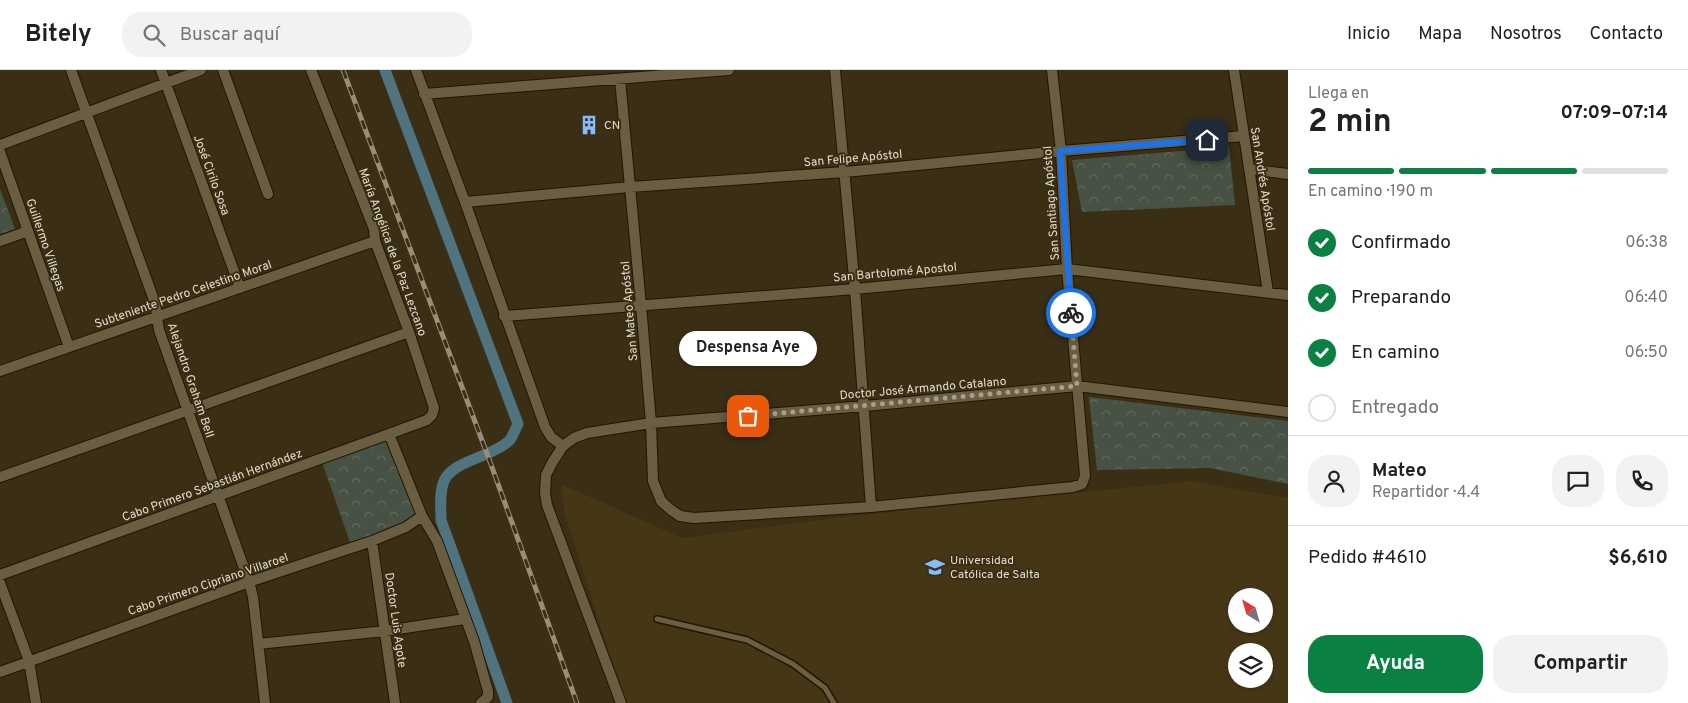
<!DOCTYPE html>
<html lang="es">
<meta charset="utf-8">
<style>
body{margin:0;font-family:Overpass,sans-serif;background:#f2f2f2;color:#202124;height:100vh;display:flex;flex-direction:column;font-size:19px;white-space:nowrap}
*{box-sizing:border-box;margin:0}
p{font-size:16px;color:#757577}
.icon{flex:none;width:28px;height:28px;fill:none;stroke:currentColor;stroke-width:2;stroke-linecap:round;stroke-linejoin:round}
.map{position:relative;flex:1;overflow:hidden}
.sheet{display:flex;flex-direction:column;background:#fff;width:400px}
.sheet>*{flex:none}
.needle{width:32px;rotate:323deg}
.controls{position:absolute;left:1228px;top:518px;display:grid;gap:10px}
.controls a{display:grid;place-items:center;width:45px;height:45px;border-radius:50%;background:#fff;box-shadow:0 1px 4px #0004;font-size:25px}
.pin{position:absolute;display:grid;place-items:center;width:42px;height:42px;color:#fff;margin:-21px;border-radius:10px;box-shadow:0 2px 8px #0006}
.courier{position:absolute;display:grid;place-items:center;width:50px;height:50px;margin:-25px;border:4px solid #1a73e8;border-radius:50%;background:#fff;color:#222;box-shadow:0 1px 6px #0007}
.bubble{position:absolute;height:35px;border-radius:18px;background:#fff;box-shadow:0 1px 4px #0004;font-size:16px;font-weight:700;line-height:35px;text-align:center}
.head em{font-style:normal;font-weight:700}
.head div{display:flex;flex-direction:column-reverse}
.head{display:flex;align-items:center;justify-content:space-between;height:85px;padding:0 20px}
h1{font-size:32px;font-weight:700;line-height:38px}
.bar{display:grid;grid-template-columns:repeat(4,1fr);gap:8px 5px;align-content:center;height:60px;padding:0 20px}
.bar i{height:6px;border-radius:4px;background:#e0e0e0}
.bar .current{background:#0b8043}
.bar p{grid-column:span 4}
.line{display:flex;align-items:center;gap:12px;padding:0 20px;border-top:1px solid #e0e0e0}
.line div{flex:1}
.round{display:grid;place-items:center;flex:none;width:52px;height:52px;border-radius:20px;background:#f2f2f2}
ol{padding:0 20px;list-style:none}
li{display:flex;align-items:center;gap:15px;height:55px}
li p{margin-inline-start:auto}
li .icon{padding:5px;border-radius:50%;background:#0b8043;color:#fff;stroke-width:4}
li:last-child{color:#757577}
li i{width:28px;height:28px;border:2px solid #e0e0e0;border-radius:50%}
.primary-button{display:flex;gap:10px;margin-top:auto;padding:10px 20px}
.primary-button a{flex:1;height:58px;border-radius:20px;background:#0b8043;color:#fff;font-size:20px;font-weight:700;line-height:58px;text-align:center}
.primary-button a+a{background:#f2f2f2;color:#202124}
header{display:flex;align-items:center;gap:30px;box-sizing:border-box;height:70px;padding:0 25px;background:#fff;border-bottom:1px solid #e0e0e0}
header strong{font-size:24px}
nav{display:flex;gap:28px;margin-inline-start:auto;font-size:18px}
.search{width:350px;height:45px;background:#f2f2f2;display:flex;align-items:center;gap:12px;box-sizing:border-box;padding:0 18px;border-radius:20px;color:#757577;font-size:19px}
main{display:flex;flex:1;min-height:0}
.map>svg:first-child{display:block}
</style>
<header>
<strong>Bitely</strong>
<div class="search"><svg class="icon" aria-label="search" viewBox="0 0 24 24"><circle cx="10" cy="10" r="6"/><path d="M15 15l6 6"/></svg>Buscar aquí</div>
<nav><a>Inicio</a><a>Mapa</a><a>Nosotros</a><a>Contacto</a></nav>
</header>
<main>
<div class="map">
<svg width="1288" height="633" viewBox="0 0 1288 633">
<defs>
<pattern id="forest-crowns" width="20" height="18" patternUnits="userSpaceOnUse" patternTransform="scale(1.25)"><rect width="20" height="18" fill="#475244"/><path d="M2 6a3 3 0 1 1 6 0M12 15a3 3 0 1 1 6 0" fill="none" stroke="#616a5e"/></pattern>
</defs>
<rect width="100%" height="100%" fill="#3a2e15"/>
<path fill="#453615" fill-rule="evenodd" d="M1192,411l96,17v205h-663l-61,-191 -3,-28 121,54 169,-22zM1236,526h28v28h-28zM1236,581h28v28h-28z"/>
<path fill="url(#forest-crowns)" d="M1229,77l6,58 -153,7 -10,-52z
M0,119l15,40 -15,5z
M1089,327l199,24v63l-78,-16 -113,2z
M389,364l33,82 -70,32 -31,-89z"/>
<g fill="none" stroke-linecap="round" stroke-linejoin="round">
<path stroke="#50747f" stroke-width="11" d="M385,0l133,354c-3,5 -5,13 -9,17 -17,16 -57,20 -65,40 -5,12 -3,27 -3,39l66,183"/>
<defs>
<path id="service" d="M657,549l90,21 46,24 32,24 9,15"/>
<path id="minor" d="M71,0l84,233 4,27 90,252 4,15 12,106
M161,0l79,218
M223,0l45,124
M416,0l49,132 80,225 6,10 12,9
M835,0l20,219 16,218
M1234,0l34,222
M620,9l21,226 10,118 2,58 8,20 10,9 9,6 14,2 177,-11 202,-20 9,-3 3,-8 -18,-207 -6,-118 -9,-81
M424,24l305,-24
M0,75l201,-75
M0,82l69,195
M1249,99l39,5
M465,132l165,-15 215,-15 216,-21 183,-15
M0,171l28,-10
M504,246l351,-27 212,-20 221,26
M0,301l375,-130
M389,364l33,82 15,25 37,100 14,50v6l-7,6
M0,407l409,-145
M372,471l23,162
M0,505l389,-141 38,-14 5,-5 2,-7 -25,-76 -34,-91 -1,-12 -63,-159
M0,513l29,78 7,42
M258,574l127,-13 80,-12
M0,602l249,-90 123,-41 34,-14 16,-11
M621,633l-74,-198 -2,-12 1,-18 6,-12 11,-17 11,-8 13,-5 64,-10 214,-17 212,-20 211,26"/>
</defs>
<use href="#service" stroke="#211600" stroke-width="8"/>
<use href="#minor" stroke="#211600" stroke-width="12"/>
<use href="#service" stroke="#695d42" stroke-width="5"/>
<use href="#minor" stroke="#695d42" stroke-width="10"/>
<defs>
<path id="rail" d="M343,0l146,389 88,244"/>
</defs>
<use href="#rail" stroke="#968d7a" stroke-width="5"/>
<use href="#rail" stroke="#3a2e15" stroke-width="3" stroke-dasharray="9" stroke-linecap="butt"/>
</g>
<g fill="none" stroke-linecap="round" stroke-linejoin="round">
<path stroke="#a79e8c" stroke-width="5" stroke-dasharray="0 9" d="M748,346l329,-30 -6,-73"/>
<path stroke="#1a73e8" stroke-width="6" d="M1071,243l-11,-162 147,-11"/>
</g>
<defs>
<symbol id="building-bare" viewBox="-9 -9 18 18"><path d="M-4-6H4V6H1V3H-1V6H-4ZM-2.5-4.3h1.7v1.8h-1.7ZM.8-4.3h1.7v1.8H.8ZM-2.5-1h1.7V.8h-1.7ZM.8-1h1.7V.8H.8Z" fill="#87bbfb" stroke="#3a2e15" stroke-width="2.5" paint-order="stroke"/></symbol>
<symbol id="university-bare" viewBox="-9 -9 18 18"><path d="M0-5L7-2L0 1L-7-2ZM-4 1L0 2.5L4 1V4Q0 6-4 4Z" fill="#87bbfb" stroke="#3a2e15" stroke-width="2.5" paint-order="stroke"/></symbol>
</defs>
<g fill-rule="evenodd">
<use href="#building-bare" x="575" y="41" width="28" height="28"/>
<use href="#university-bare" x="921" y="483" width="28" height="28"/>
</g>
<g text-anchor="middle" stroke-width="4" stroke-linejoin="round" paint-order="stroke">
<g font-size="12" fill="#e2dbcc" stroke="#3a2e15" text-anchor="start">
<text x="604" y="59">CN</text>
<text x="950" y="494">Universidad<tspan x="950" dy="14">Católica de Salta</tspan></text>
</g>
<g font-size="12" fill="#e2dbcc" stroke="#3a2e15">
<text transform="translate(853 88) rotate(-5)" y="4">San Felipe Apóstol</text>
<text transform="translate(212 105) rotate(70)" y="4">José Cirilo Sosa</text>
<text transform="translate(1263 109) rotate(81)" y="4">San Andrés Apóstol</text>
<text transform="translate(1051 133) rotate(-94)" y="4">San Santiago Apóstol</text>
<text transform="translate(46 175) rotate(71)" y="4">Guillermo Villegas</text>
<text transform="translate(393 182) rotate(70)" y="4">María Angélica de la Paz Lezcano</text>
<text transform="translate(895 202) rotate(-5)" y="4">San Bartolomé Apostol</text>
<text transform="translate(183 224) rotate(-19)" y="4">Subteniente Pedro Celestino Moral</text>
<text transform="translate(629 241) rotate(-95)" y="4">San Mateo Apóstol</text>
<text transform="translate(191 310) rotate(71)" y="4">Alejandro Graham Bell</text>
<text transform="translate(923 318) rotate(-5)" y="4">Doctor José Armando Catalano</text>
<text transform="translate(212 415) rotate(-20)" y="4">Cabo Primero Sebastián Hernández</text>
<text transform="translate(208 514) rotate(-19)" y="4">Cabo Primero Cipriano Villaroel</text>
<text transform="translate(396 550) rotate(82)" y="4">Doctor Luis Agote</text>
</g>
</g>
</svg>
<div class="controls">
<a><svg class="needle" viewBox="-14 -14 28 28"><path d="M0-13l5 13h-10z" fill="#e53935"/><path d="M0 13l5-13h-10z" fill="#757577"/></svg></a>
<a><svg class="icon" aria-label="layers" viewBox="0 0 24 24"><path d="M12 4l9 5-9 5-9-5zM3 14l9 5 9-5"/></svg></a>
</div>
<div class="pin" style="left:748px;top:346px;background:#ea580c"><svg class="icon" aria-label="bag" viewBox="0 0 24 24"><path d="M5 8h14l-1 12H6zM9 8a3 3 0 0 1 6 0"/></svg></div>
<div class="pin" style="left:1207px;top:70px;background:#1f2937"><svg class="icon" aria-label="home" viewBox="0 0 24 24"><path d="M3 11l9-7 9 7M6 9v11h12V9"/></svg></div>
<div class="courier" style="left:1071px;top:243px"><svg class="icon" aria-label="bike" viewBox="0 0 24 24"><circle cx="6" cy="16" r="4"/><circle cx="18" cy="16" r="4"/><path d="M6 16l4-8h5l3 8M10 8l3 8H6M13 5h3"/></svg></div>
<div class="bubble" style="left:679px;top:261px;width:138px">Despensa Aye</div>
</div>
<section class="sheet">
<div class="head"><div><h1>2 min</h1><p>Llega en</p></div><em>07:09–07:14</em></div>
<div class="bar"><i class="current"></i><i class="current"></i><i class="current"></i><i></i><p>En camino · 190 m</p></div>
<ol>
<li><svg class="icon" aria-label="check" viewBox="0 0 24 24"><path d="M5 12l5 5 9-10"/></svg>Confirmado<p>06:38</p></li>
<li><svg class="icon" aria-label="check" viewBox="0 0 24 24"><path d="M5 12l5 5 9-10"/></svg>Preparando<p>06:40</p></li>
<li><svg class="icon" aria-label="check" viewBox="0 0 24 24"><path d="M5 12l5 5 9-10"/></svg>En camino<p>06:50</p></li>
<li><i></i>Entregado</li>
</ol>
<div class="line" style="height:90px"><a class="round"><svg class="icon" aria-label="person" viewBox="0 0 24 24"><circle cx="12" cy="8" r="4"/><path d="M4 21q1-7 8-7t8 7"/></svg></a><div><b>Mateo</b><p>Repartidor · 4.4</p></div><a class="round"><svg class="icon" aria-label="chat" viewBox="0 0 24 24"><path d="M4 5h16v11H9l-5 4z"/></svg></a><a class="round"><svg class="icon" aria-label="phone" viewBox="0 0 24 24"><path d="M5 4h4l2 5-3 2q2 4 5 5l2-3 5 2v4C11 20 4 13 5 4z"/></svg></a></div>
<div class="line" style="height:65px"><div>Pedido #4610</div><b>$6,610</b></div>
<div class="primary-button"><a>Ayuda</a><a>Compartir</a></div>
</section>
</main>
